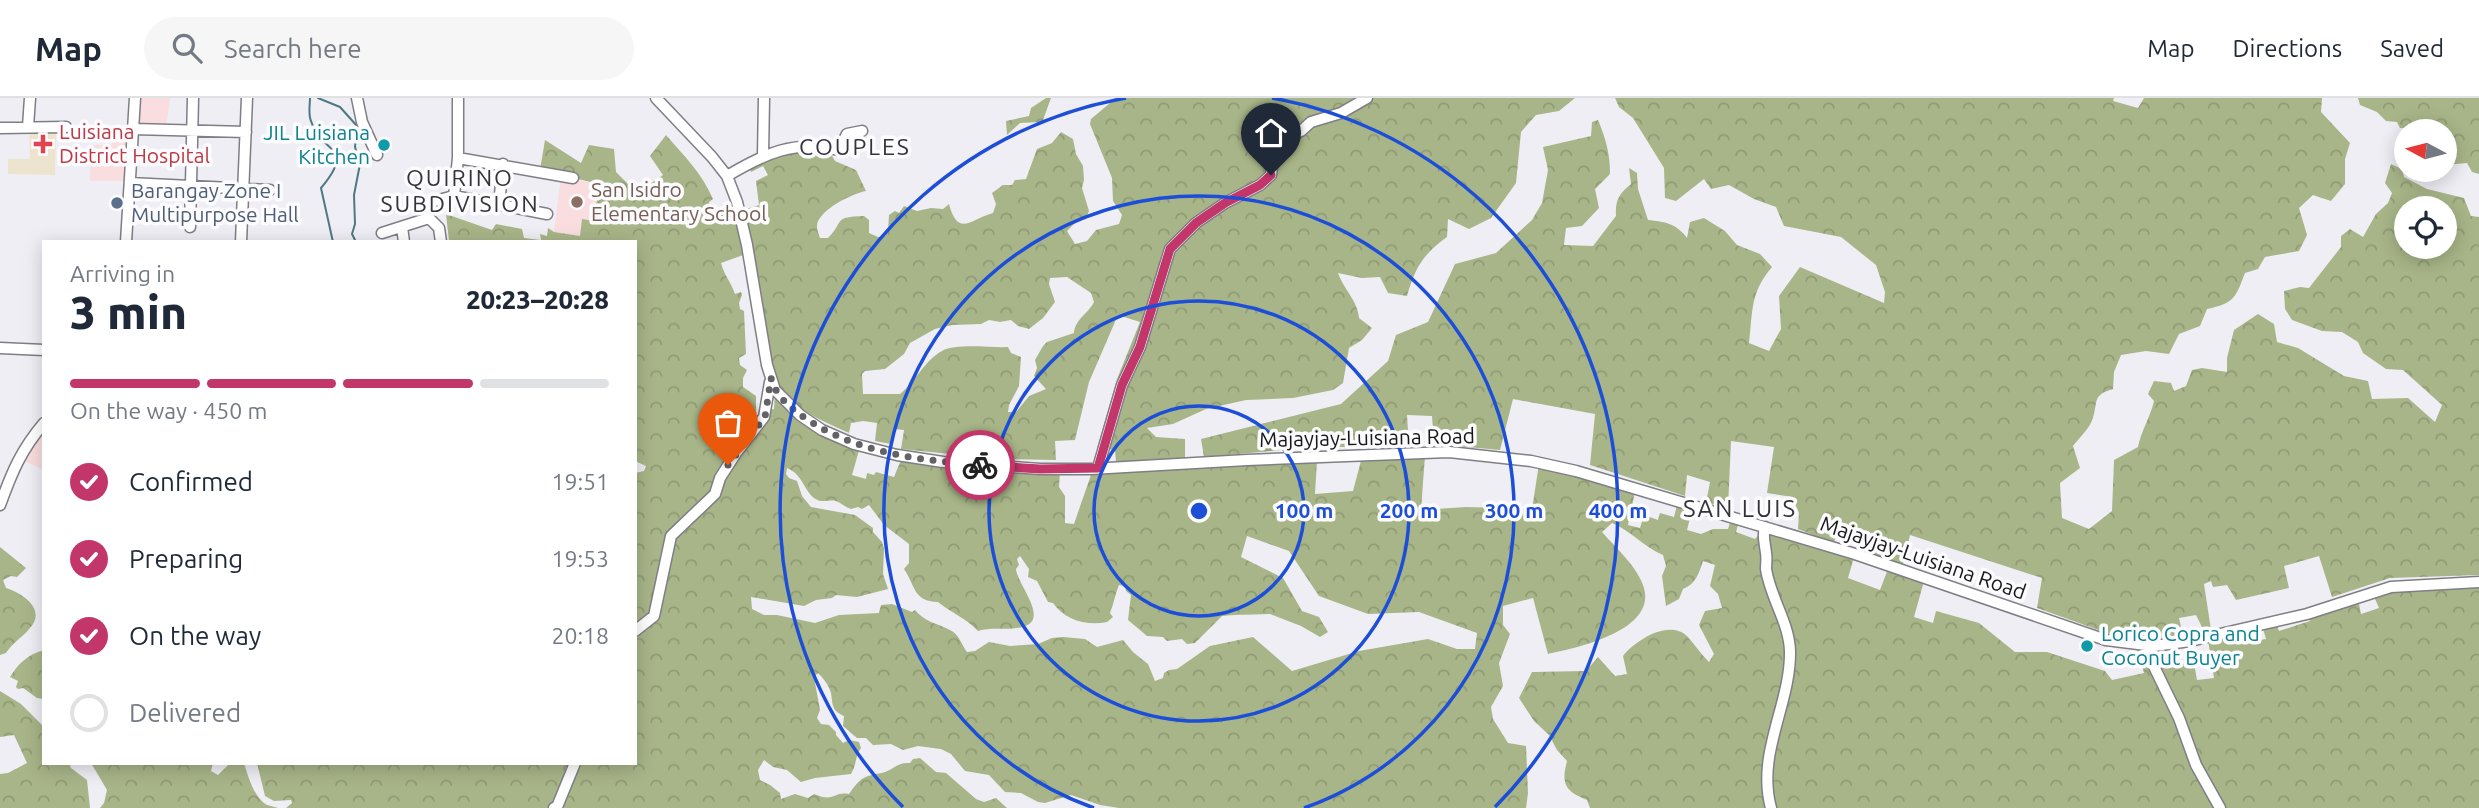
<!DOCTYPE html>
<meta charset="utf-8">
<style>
body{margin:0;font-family:Ubuntu,sans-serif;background:#f6f6f7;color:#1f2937;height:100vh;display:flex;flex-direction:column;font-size:26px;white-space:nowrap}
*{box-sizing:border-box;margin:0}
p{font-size:23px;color:#747a83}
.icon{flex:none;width:38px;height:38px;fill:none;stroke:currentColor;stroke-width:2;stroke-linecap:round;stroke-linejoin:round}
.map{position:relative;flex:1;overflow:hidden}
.side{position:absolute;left:42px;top:142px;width:595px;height:525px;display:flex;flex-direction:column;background:#fff;border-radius:0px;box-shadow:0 4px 18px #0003}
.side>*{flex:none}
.needle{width:46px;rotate:277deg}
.controls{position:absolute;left:2394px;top:21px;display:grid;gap:14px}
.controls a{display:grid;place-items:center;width:63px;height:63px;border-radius:50%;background:#fff;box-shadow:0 4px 18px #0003;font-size:35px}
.pin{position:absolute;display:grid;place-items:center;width:60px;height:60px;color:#fff;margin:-72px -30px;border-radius:50% 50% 50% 0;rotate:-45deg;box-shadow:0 0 7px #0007}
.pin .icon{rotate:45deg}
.courier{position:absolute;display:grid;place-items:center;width:70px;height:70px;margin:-35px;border:5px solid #c23669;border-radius:50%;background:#fff;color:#222;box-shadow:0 2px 9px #0007}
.head em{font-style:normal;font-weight:800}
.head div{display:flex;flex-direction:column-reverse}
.head{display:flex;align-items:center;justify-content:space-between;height:119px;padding:0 28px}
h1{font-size:46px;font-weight:800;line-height:52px}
.bar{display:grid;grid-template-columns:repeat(4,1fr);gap:10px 7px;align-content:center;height:84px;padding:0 28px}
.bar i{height:9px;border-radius:5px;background:#e0e1e3}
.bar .on{background:#c23669}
.bar p{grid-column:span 4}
ol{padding:0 28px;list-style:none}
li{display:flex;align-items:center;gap:21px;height:77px}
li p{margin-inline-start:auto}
li .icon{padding:7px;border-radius:50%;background:#c23669;color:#fff;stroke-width:4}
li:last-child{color:#747a83}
li i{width:38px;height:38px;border:4px solid #e0e1e3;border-radius:50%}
header{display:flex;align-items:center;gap:42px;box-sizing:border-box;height:98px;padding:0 35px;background:#fff;border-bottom:2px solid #e0e1e3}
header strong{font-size:33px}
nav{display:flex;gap:38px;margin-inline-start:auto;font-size:24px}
.search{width:490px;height:63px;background:#f6f6f7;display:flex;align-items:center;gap:18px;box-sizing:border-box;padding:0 24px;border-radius:38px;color:#747a83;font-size:26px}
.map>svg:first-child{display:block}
</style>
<header>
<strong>Map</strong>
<div class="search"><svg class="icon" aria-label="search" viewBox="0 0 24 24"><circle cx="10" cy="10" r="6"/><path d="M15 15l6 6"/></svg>Search here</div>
<nav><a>Map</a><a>Directions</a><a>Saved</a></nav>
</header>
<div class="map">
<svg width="2479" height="710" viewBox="0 0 2479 710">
<defs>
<pattern id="forest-crowns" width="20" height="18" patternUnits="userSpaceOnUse" patternTransform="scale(1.75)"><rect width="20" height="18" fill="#a8b588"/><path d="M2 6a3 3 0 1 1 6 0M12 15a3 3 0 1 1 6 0" fill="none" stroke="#909b75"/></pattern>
</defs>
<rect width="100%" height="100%" fill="#efeef5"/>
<path fill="#f9dddf" d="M137,0h33l-4,30 -30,-1z
M112,32l15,1 -1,50h-36l1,-36h21z
M561,79l38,7 -5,37 -14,15 -26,-4z
M44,327v45l-24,-11z"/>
<path fill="#ede4cf" d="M29,31h27l-1,46 -47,-1v-15h22z"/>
<path fill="url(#forest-crowns)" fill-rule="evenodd" d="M1046,0h5l-8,22 -4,2 -19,1 -13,12 -1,-14 23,-5 2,-8z
M1116,0h459l-16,13 -23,4 -15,17 -5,51 -25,35 -22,11 -21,-10 -1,18c-24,17 -32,31 -40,59l-19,-3 -8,-16 -18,1 -24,-5c6,17 20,28 21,45l13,10 -10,12 -13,8 -6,35 -10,7 -40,8 -47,2 -40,9 -33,15 -26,4 9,9 29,2v21l-69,3 -1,-13 -18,-2 20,-69 23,-57 -22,-7 -29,67 -14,58 -20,1 1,19 -57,-1 -98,-10 3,-19 -10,-1 -3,15 -16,-3 2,-18 -14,-2 -12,2 -2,10c-33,-15 -62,-26 -77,-60l-29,-163 16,-5 -3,-24 12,-6 -5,-9 -12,6 -2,-6 56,-17 24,2 6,10 21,9 10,21c-13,2 -50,20 -49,36 0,3 2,8 3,11h8c17,-17 4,-21 36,-22l5,4v13l9,4 7,-1 3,-4 1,-17 6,-4 4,2 5,-7 13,5 14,-3 12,1 6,-5c9,34 22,15 44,9l3,-9 -4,-11 11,-8h9l3,-5 11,-1 11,-30 15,-6 9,-11 12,7 3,15 7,12 1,14 -2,8 7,23 -4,9 -4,-3 -14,14 8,13 12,-3 9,-11 23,-6 3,-9 -9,-14 -1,-23 -22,-54 1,-5zM1067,179l24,16 3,9c-6,12 -19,17 -20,31l-27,9 -4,4 -8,14 2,8 -3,8 12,13 -17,7 -13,16h-8l1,-7 10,-19 2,-29 -10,-4 -3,-6c-17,1 -52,-4 -66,4 -17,9 -27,31 -42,43h-37l-1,-20 3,-3 20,-2 19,-15 6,-11 25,-14 17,-4 29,-1 8,-4 11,2 11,-2 7,6 11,3 14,-11 12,-16 -6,-18 1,-6z
M1615,0h499l-1,3 25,7 6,-10h178l-1,14 29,31 -5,16v25l-14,17 -18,-6 -14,13 8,27 -8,16 -34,6 -7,12 -13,4c-10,26 -11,30 -38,36l-7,17 -21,8 -10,20 -23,-3 -25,4 -7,17 -1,17c-21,6 -15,13 -20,29 -3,10 -14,20 -20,28l7,22 -20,15 2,35 27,11 23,-18 2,-51 24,-13c3,-16 12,-29 16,-46l-6,-7 6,-13 17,2 3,8 12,-5 6,-16 10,-2 25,4v-14l7,-28 24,-16 16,10 3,18 21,6 46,28 24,5 4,18 36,-1 27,24 7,-17 -39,-35 -17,-1 -23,-16 -5,-11 -16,-10 -20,-1 -30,-11 -7,-11 -1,-18 16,-4 9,1 32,-41v-11l9,-7 13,8 13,-23 12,-11 4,-10 -7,-10 6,-19 11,5 2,8 23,12 37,9 7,18 8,1v358l-89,3 -58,19 -13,-41 -35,10 5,22 -53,12 -9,-15 -14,2 -2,-6 -7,3 7,46 -7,1 -8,-16 -17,3 4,17 -49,6 1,-11 -10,-4 -4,12 -84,-30 5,-30 -132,-43 -7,30 -38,-13 5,-20 -31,-8 -5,19 -36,-14 1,-16 -7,-16 -25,-4 7,-46 -43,-6 -3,67 -22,-5 4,-21 -23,-7 -2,21 -95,-31 5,-51 -82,-15 -13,51 -66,-6 -2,-28 -25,-1 2,32h-93l-112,10 -3,-18 140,-35 47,-43 8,-26 32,-13 27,-58 41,-11 36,-33 10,-17 6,-33 -5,-23 48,-11 1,-14 6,-2c8,19 12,34 12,54l-15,15 4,19 -17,18 -16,2 -2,17 29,1 23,-30c-1,-16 3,-22 15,-32l-2,-16 8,5 1,16 10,31c17,2 28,3 39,18l3,-16 14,-4 21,13 12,14 23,9 12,13c-22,26 -19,43 -23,76l20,8 12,-22 -2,-33 21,-29 84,36 1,-11 -9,-27 -35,-28 -57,-11 -8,-19 -22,-8 -25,-14 -18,4 -7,-10 -28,22 -11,-3 -1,-30 -31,-50 -14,-11zM2406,110h39v39h-39z
M2358,0h121v76l-7,-2 -5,-9 -22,2v-34l-45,-3 -3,-6 -11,-1 -9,-9 -17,-7z
M666,37c18,21 36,38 47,64l-4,3 3,8 8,4 17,-5 9,45 -25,9c3,12 10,19 14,31l6,-2 1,3 -3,8 1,6 4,2 2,43 -7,4 1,7 7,5 -4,8v9l13,9v15l-5,10 11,3 7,-14 5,-1 1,-16 9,11 76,43 -8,28 14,4 1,-6 7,2 2,-3 18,5 7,-17 42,8 117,3 -1,16 6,9v27l9,1 19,-55 224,-8 -2,33 38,-3 9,-34 63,-1 -4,54 45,-3 66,2 7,-45 96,28 -7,33 12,3 4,-13 14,5 2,-7 14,4 3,-12 15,5 -5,20 14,4 12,-5h15l3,-10 8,2 -3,11 19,7 7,-8 92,26 -6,21 32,12 8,-21 36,12 -10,36 19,6 3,-12 43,12 36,29h32l58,19 7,9 32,-7 -7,-24 31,-1 5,16 21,-1 3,17 17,-2 -6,-38 31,-7 3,10 24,-4 -4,-14 14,-3 3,9 31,-10 -1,-6 49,-16 3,15 18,-6 -7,-16 107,-10v226h-889l-3,-8c-22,-9 -26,-16 -20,-39l-10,-11 -8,-15 -15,-14 -15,-23 13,-26 54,-1 12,-14 17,19 12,-2 -4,-18c12,-15 45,-37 64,-20 7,8 14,18 22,26l5,-8 -15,-29 6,-14 17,-3 -4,-14 -8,-8 5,-21 -12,-4c-4,12 -7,23 -20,28l-4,10 -13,7 -4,-30 4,-10 -3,-11c-19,-8 -32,-24 -51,-32l-10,9c14,16 36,35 42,56 12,43 -67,60 -96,66l-15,-56 -30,8v19l7,9 -11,29 4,23 -12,21 2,12 15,24 18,3 2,47 -2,15h-407l-19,-3 -29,-10 -26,8 -7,-1 -17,-9 -16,-1 -16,-17 -24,-4 -14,-17 -10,-5 -23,-3 -15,4 -12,-6 -18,1 -7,-7h-9l-14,-12 1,-10c-13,-6 -11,-11 -13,-23 -2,-8 -8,-15 -13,-20l-4,4 6,33 -3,8 4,6 8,1 7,7v3l7,8 6,-3 10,2 2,6c-6,8 -4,16 -10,26l-36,4 -14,4 -14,-12 -14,-3 -9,-7 -6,10 2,10 10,5 10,8 1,6 14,-5 13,4 6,-4c21,9 19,-3 35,0 12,-17 15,-18 33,-21 12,-3 14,-11 28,-10l3,-4 7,-1 16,14 10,1 30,26 8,3 12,-4 11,10h-721l6,-5 -1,-3 -17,1 -9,-5 -8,-33h378v-290l9,-2 2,-5 -11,-5v-219l-186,-1 -3,-27 46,16 4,-6 26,5 2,9 17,2 -1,-6 7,2 1,-8 6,4 26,4 2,-17 12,2 5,-37 -59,-14 5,-30 36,23 8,-18 25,4 2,23 21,21 26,-18 -13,-19zM787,370c15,6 17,22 27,30 8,6 14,1 22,3 5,2 9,6 15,8l7,-2 4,2 7,-4 15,20 25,19v19l-5,6c12,18 9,32 34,33 13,11 28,16 40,29 12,-4 26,-1 38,-3 39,-4 2,-41 0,-59l3,-4 -2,-6 3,-3 9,13 -1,8 9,4 11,21 5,1c12,17 33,23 54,19l6,-5 -3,-4c4,-10 5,-19 9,-28l6,1 1,5 5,4 -3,25 19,16 16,1 4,4 15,-2 5,5 8,-1 27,-27 12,-1 36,-1 31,12 19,11 8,-5 -9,-15 -17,-6 -19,-33 -42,-21 6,-21 42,15 30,45 49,18 51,-2 58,21 -2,16h-18l-29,-10 -69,12 -67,20 -39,-34 -43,9 -33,23 -8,1 -5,3 -1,5 -8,3 -7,-17 -15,-12 -10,-12 -26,7 -12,-8 -22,-2 -11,1 -14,6 -28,2 -21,-4 -14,9 -8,1c-6,-8 -8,-18 -17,-22 -14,-7 -25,-8 -35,-20l-3,2 -20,-8 -11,1 -2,8 -40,2 -24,8 -38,-8h-13l-12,-6 -1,-12 53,9 12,-6 16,-2 4,-3 21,2 31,-8 -5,-15 1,-26 -2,-6 -9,-10v-4l-18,-13 -44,-8 -9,-11 -5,-15 -8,-3 -3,-4z
M0,449l26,21 -9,9 -6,-1 -8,4 3,8c16,5 41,21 24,40 -7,9 -17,14 -24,25l-6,2z
M44,552v49l-7,-1 -14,-10 -5,1 -2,-2 2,-6 -8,-4c9,-14 17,-22 34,-27z
M0,593l21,13 23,23v36h25l2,5 16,12 3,28h-90v-34l8,-1 19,-10 -13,-28 -14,2z
M91,665h122l-2,8 7,4 12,-12h14c4,13 10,35 23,42 4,1 8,2 11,3h-178l4,-5 3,-13z"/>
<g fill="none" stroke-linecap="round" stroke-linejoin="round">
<path stroke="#4f7882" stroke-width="2" d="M310,0c0,7 -2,16 1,23 9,32 46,25 10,67l12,54
M318,0l22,9 17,19 -2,21 5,17 -6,31 1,29 -3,10 4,8"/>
<defs>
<path id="minor" d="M357,0l5,24 15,33
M656,0l56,59 15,19 10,26 10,43 20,120 8,25 25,25 22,15 32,14 43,11 46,7 97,7h51l156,-9 202,-8 82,9 45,10 279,83 251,86 48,6 36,-5 117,-27 84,-27 88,-5
M28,29l2,-29
M0,30l66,-1
M133,31l113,3
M763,57l1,-57
M458,60l115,20
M727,78c37,-22 68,-37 112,-26l8,-16 15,-3
M130,85l140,7
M454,98l4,-38v-60
M499,107l4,-41
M429,120l-2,-15 27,-7 93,18
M190,129l3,-129
M402,129l2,15
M382,135l47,-15 10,10 2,14
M126,144l9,-144
M241,144l6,-144
M0,250l44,2
M1098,370l24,-83 18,-38 30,-98 26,-26 29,-20 35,-18 11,-10 4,-33 26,-11 10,-9 30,-9 26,-15
M0,407c12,-33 21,-55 44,-82
M1765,429c-3,9 0,16 1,26 1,5 0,11 0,16 4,28 23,53 24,82 1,53 -34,102 -19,157
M635,533l19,-15 17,-80 44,-42 5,-16 16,-25 28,-36 6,-35
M2144,548l35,72 17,47 24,43
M554,710l3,-1 18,-44"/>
</defs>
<use href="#minor" stroke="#7f7e85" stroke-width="13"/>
<use href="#minor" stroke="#fff" stroke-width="10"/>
</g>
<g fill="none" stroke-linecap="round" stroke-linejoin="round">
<path stroke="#636267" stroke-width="7" stroke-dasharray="0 12.6" d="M728,367l37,-48 6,-39c5,18 18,29 34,40 52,35 113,42 175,47"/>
<path stroke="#c23669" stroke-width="9" d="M980,367l60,4 58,-1 24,-83 18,-38 30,-98 26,-26 29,-20 35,-18 11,-10"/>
</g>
<g fill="none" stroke="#1d4ed8" stroke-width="3.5">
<circle cx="1199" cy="413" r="105"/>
<circle cx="1199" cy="413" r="210"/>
<path d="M1094 710A315 315 0 1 1 1304 710"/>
<path d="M903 709A419 419 0 0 1 1126 0M1272 0A419 419 0 0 1 1495 709"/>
</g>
<path fill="#e0444e" stroke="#fcfcff" stroke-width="2.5" d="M39.5 35.5h7v7h7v7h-7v7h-7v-7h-7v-7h7z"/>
<g fill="#0f9aa8" stroke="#fcfcff" stroke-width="2.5">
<circle cx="384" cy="47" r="7"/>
<circle cx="2087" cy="548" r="7"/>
</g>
<circle fill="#8d6e63" stroke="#fcfcff" stroke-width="2.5" cx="577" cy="104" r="7"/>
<circle fill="#5c6f8a" stroke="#fcfcff" stroke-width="2.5" cx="117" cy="105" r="7"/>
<g text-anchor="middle" stroke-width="7" stroke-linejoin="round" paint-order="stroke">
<g font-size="21" fill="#be3a42" stroke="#fcfcff" text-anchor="start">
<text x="59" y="41">Luisiana<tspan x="59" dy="24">District Hospital</tspan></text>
</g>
<g font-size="21" fill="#0d838f" stroke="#fcfcff" text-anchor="end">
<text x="370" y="42">JIL Luisiana<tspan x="370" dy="24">Kitchen</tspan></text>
<text x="2101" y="543" text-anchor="start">Lorico Copra and<tspan x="2101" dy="24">Coconut Buyer</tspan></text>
</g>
<g font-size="21" fill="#785e54" stroke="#fcfcff" text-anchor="start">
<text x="591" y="99">San Isidro<tspan x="591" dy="24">Elementary School</tspan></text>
</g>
<g font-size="21" fill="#4e5e75" stroke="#fcfcff" text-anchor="start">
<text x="131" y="100">Barangay Zone I<tspan x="131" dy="24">Multipurpose Hall</tspan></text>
</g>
<g font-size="21" fill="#18171a" stroke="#fcfcff">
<text transform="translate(1367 340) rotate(-1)" y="7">Majayjay-Luisiana Road</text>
<text transform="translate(1923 460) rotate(19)" y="7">Majayjay-Luisiana Road</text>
</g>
<g font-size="23" letter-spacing="2" fill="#343339" stroke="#fcfcff">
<text x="855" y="57">COUPLES</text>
<text x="460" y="88">QUIRINO<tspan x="460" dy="26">SUBDIVISION</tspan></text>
</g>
<g font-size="24" letter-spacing="2" fill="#343339" stroke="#fcfcff">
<text x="1740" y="419">SAN LUIS</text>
</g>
</g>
<circle cx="1199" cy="413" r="10" fill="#1d4ed8" stroke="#fcfcff" stroke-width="3.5"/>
<g font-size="21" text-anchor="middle" font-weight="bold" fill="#1d4ed8" stroke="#fcfcff" stroke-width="7" stroke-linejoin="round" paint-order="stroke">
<text x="1304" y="420">100 m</text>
<text x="1409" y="420">200 m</text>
<text x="1514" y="420">300 m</text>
<text x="1618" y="420">400 m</text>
</g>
</svg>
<div class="controls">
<a><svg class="needle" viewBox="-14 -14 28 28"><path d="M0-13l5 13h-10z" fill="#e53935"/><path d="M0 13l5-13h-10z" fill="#747a83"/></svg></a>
<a><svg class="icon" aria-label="locate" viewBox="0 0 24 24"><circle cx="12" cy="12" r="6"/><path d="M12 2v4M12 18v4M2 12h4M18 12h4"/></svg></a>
</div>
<div class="pin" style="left:728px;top:367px;background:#ea580c"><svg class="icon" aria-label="bag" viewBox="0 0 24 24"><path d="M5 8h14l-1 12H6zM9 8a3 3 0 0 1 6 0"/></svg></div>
<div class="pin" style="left:1271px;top:77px;background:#1f2937"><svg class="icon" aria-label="home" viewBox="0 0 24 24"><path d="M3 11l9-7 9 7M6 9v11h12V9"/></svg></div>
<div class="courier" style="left:980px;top:367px"><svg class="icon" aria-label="bike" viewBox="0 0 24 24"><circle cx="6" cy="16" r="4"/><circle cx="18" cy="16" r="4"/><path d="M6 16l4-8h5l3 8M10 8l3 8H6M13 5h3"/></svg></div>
<section class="side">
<div class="head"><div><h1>3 min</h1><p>Arriving in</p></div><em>20:23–20:28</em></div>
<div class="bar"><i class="on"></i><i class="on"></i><i class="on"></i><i></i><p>On the way · 450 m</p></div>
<ol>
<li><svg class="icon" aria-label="check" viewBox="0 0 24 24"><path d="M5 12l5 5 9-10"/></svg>Confirmed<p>19:51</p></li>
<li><svg class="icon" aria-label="check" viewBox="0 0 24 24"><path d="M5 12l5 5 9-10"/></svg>Preparing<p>19:53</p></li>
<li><svg class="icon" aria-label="check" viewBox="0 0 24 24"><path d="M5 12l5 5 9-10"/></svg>On the way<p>20:18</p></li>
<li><i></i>Delivered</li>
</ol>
</section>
</div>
